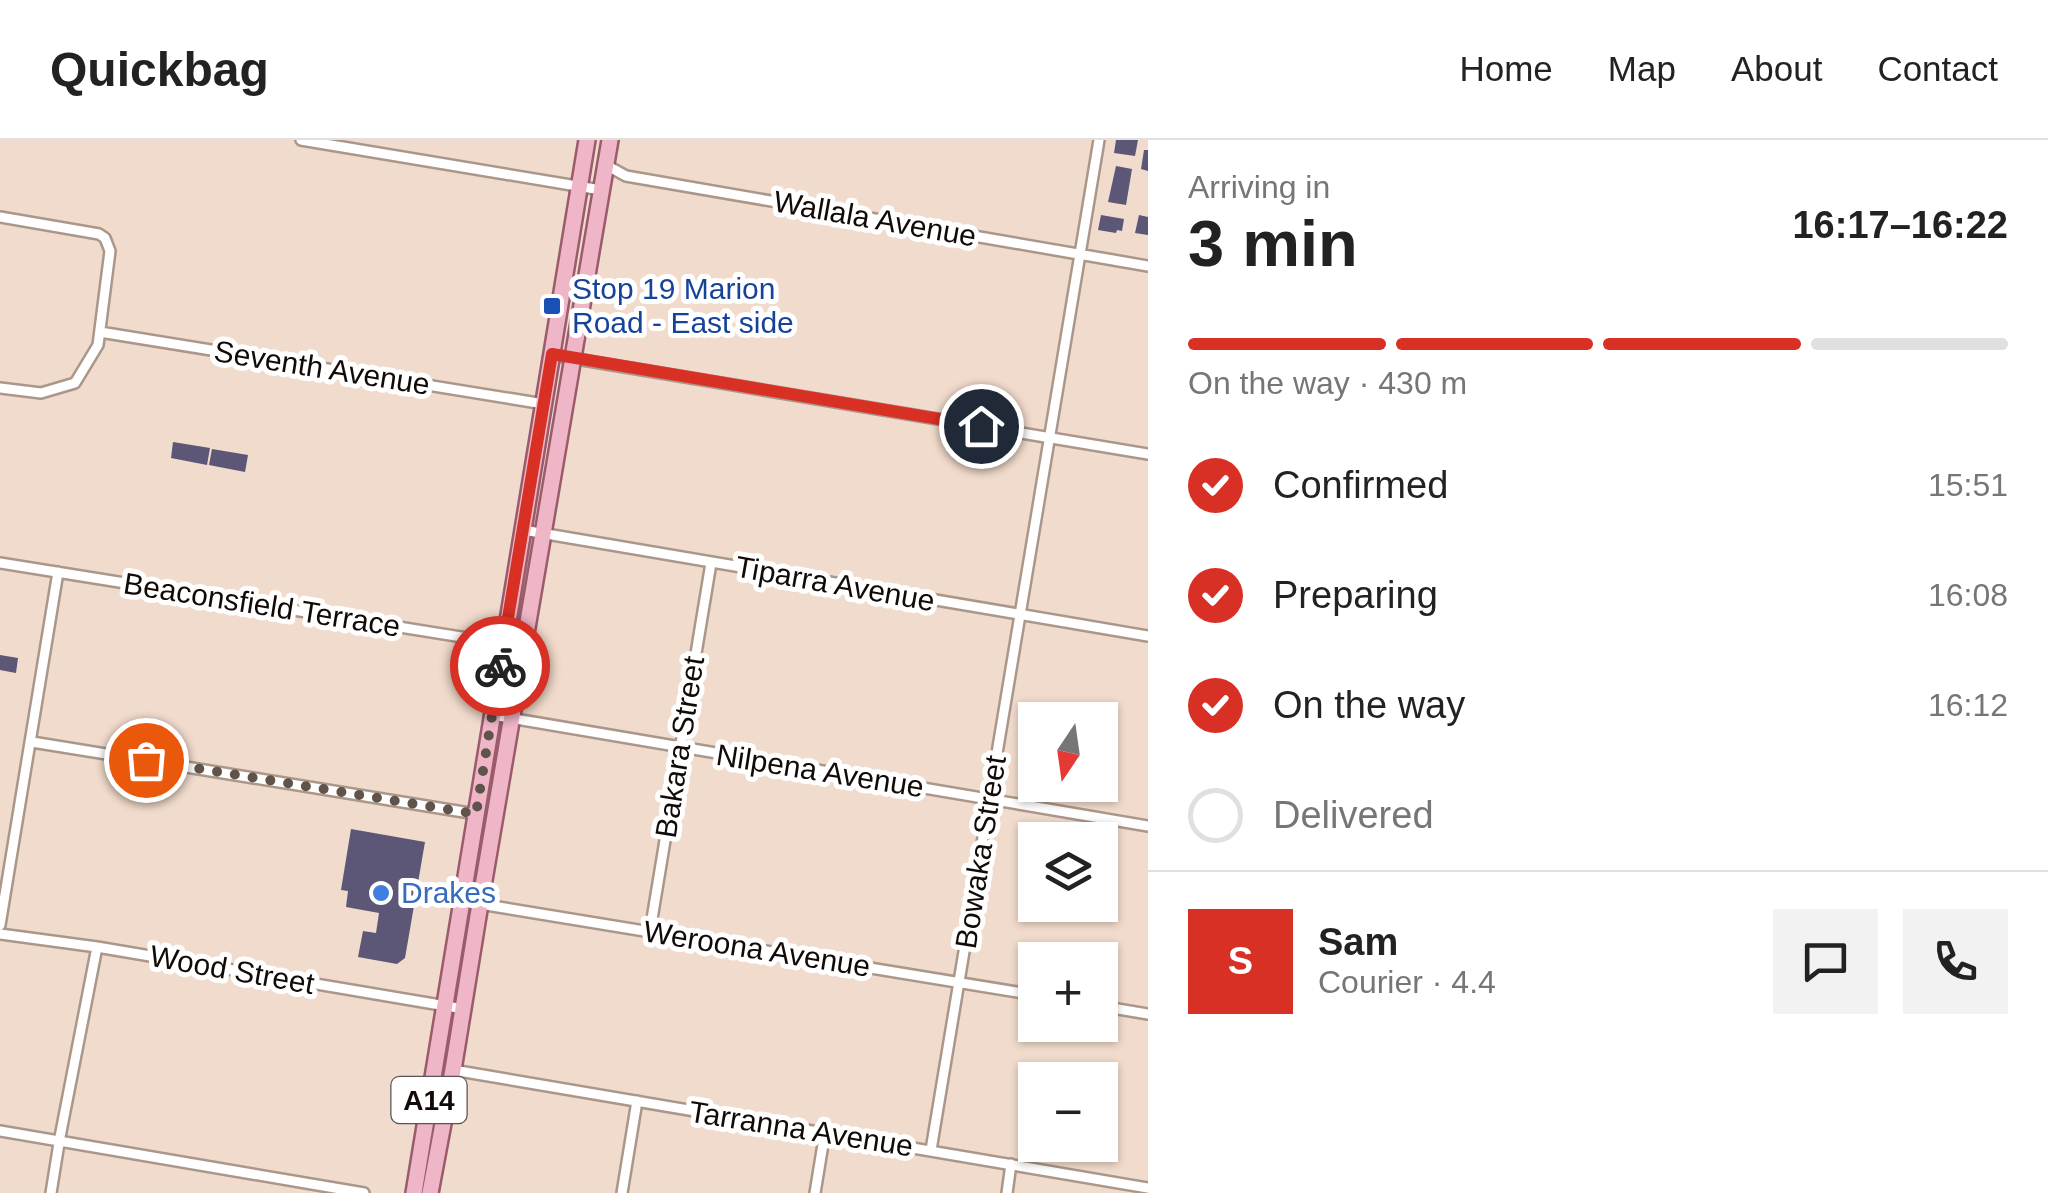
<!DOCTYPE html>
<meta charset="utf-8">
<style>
body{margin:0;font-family:Arial,sans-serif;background:#f2f2f2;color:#222;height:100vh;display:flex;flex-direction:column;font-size:38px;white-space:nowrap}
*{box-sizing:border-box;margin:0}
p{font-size:32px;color:#767676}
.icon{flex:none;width:55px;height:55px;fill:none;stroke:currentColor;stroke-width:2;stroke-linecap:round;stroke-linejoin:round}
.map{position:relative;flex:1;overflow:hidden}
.panel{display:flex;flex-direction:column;background:#fff;width:900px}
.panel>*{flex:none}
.needle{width:65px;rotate:193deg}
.tools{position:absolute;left:1018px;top:562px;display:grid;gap:20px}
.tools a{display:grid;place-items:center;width:100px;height:100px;border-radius:0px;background:#fff;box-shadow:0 2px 8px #0004;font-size:50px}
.pin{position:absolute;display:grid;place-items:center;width:85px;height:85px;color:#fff;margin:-42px;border:5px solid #fff;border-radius:50%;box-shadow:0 2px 10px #0007}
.courier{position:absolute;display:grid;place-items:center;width:100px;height:100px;margin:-50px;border:8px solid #d93025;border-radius:50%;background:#fff;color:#222;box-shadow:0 2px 12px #0007}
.head em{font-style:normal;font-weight:800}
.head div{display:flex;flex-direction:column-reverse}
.head{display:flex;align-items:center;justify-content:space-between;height:170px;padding:0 40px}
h1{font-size:65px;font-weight:800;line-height:75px}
.bar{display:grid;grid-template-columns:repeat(4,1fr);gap:15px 10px;align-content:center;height:120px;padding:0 40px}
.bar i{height:12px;border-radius:8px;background:#e0e0e0}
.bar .selected{background:#d93025}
.bar p{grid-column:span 4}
.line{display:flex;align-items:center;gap:25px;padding:0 40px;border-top:2px solid #e0e0e0}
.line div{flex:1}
.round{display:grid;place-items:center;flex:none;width:105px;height:105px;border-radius:0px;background:#f2f2f2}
ol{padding:0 40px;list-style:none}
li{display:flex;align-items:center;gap:30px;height:110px}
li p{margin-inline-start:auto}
li .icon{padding:10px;border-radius:50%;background:#d93025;color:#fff;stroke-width:4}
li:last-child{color:#767676}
li i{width:55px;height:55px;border:5px solid #e0e0e0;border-radius:50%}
header{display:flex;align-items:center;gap:60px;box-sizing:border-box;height:140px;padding:0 50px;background:#fff;border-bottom:2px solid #e0e0e0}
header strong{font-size:48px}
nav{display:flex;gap:55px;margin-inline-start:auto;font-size:35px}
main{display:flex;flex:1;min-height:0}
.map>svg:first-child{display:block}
</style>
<header>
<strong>Quickbag</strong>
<nav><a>Home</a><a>Map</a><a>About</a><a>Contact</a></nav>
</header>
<main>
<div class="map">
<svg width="1148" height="1053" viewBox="0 0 1148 1053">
<rect width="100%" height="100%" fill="#f1dbcc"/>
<path fill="#5c5677" d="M1116,0h22l-3,16 -21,-3z
M1144,10h4v21l-7,-2z
M1116,26l16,3 -6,36 -18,-3z
M1101,75l23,4 -2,12 -5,-1 -1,3 -18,-3z
M1139,75l9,2v18l-13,-2z
M173,302l37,6 -3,17 -36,-7z
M212,309l36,6 -3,17 -36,-7z
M0,515l18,3 -2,15 -16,-3z
M351,689l74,13 -20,116 -8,6 -39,-7 5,-26 13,2 3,-20 -33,-6 2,-16 -7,-1z"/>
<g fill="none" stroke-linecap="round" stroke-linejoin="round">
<defs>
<path id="street" d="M301,0l300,50
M606,25l20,11 522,90
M0,77l99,17 6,4 5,13 -12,94 -23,38 -34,10 -41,-5
M100,192l444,72
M552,215l596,99
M523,390l625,106
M0,423l524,84
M492,575l656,111
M32,602l444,72
M480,764l555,91
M0,785l58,-353
M650,791l61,-368
M0,794l97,13 367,62
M1100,866l48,8
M453,930l695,118
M0,991l364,62
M931,1010l168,-1010
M51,1053l9,-56 37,-190
M622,1053l15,-92
M815,1053l10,-61
M1007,1053l4,-29"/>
<path id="primary" d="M414,1053l173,-1053
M430,1053l23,-123 27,-166 130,-764"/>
</defs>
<use href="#street" stroke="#ab9789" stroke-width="14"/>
<use href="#primary" stroke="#9a5b6b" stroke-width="20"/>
<use href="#street" stroke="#fff" stroke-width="9"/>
<use href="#primary" stroke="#eeb6c7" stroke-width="15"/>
</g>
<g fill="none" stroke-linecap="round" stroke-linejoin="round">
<path stroke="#5f534b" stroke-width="10" stroke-dasharray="0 18" d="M146,620l330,54 24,-148"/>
<path stroke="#d93025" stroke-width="12" d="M500,526l52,-312 429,72"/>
</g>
<rect fill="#1a4fb4" stroke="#fff" stroke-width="4" x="542" y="156" width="20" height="20" rx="5"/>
<circle fill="#3f7fe0" stroke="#fff" stroke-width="4" cx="381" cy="753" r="10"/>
<g text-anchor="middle" stroke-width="10" stroke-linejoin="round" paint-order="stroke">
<rect fill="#fff" stroke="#585451" stroke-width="2.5" x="391.5" y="937" width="75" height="46" rx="8"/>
<g font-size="28" font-weight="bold" fill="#110a06">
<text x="429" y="970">A14</text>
</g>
<g font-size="30" fill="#110a06" stroke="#fff">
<text transform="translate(875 79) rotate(10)" y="10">Wallala Avenue</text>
<text transform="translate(322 228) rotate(9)" y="10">Seventh Avenue</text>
<text transform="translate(835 444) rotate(10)" y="10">Tiparra Avenue</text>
<text transform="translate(262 465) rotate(9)" y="10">Beaconsfield Terrace</text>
<text transform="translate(680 607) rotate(-81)" y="10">Bakara Street</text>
<text transform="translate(820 631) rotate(9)" y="10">Nilpena Avenue</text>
<text transform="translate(981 712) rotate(-81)" y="10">Bowaka Street</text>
<text transform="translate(757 809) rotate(9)" y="10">Weroona Avenue</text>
<text transform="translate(232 830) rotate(10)" y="10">Wood Street</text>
<text transform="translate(801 989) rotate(9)" y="10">Tarranna Avenue</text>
</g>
<g font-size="30" fill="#164399" stroke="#fff" text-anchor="start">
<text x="572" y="159">Stop 19 Marion<tspan x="572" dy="34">Road - East side</tspan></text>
</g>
<g font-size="30" fill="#366cbe" stroke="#fff" text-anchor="start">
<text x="401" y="763">Drakes</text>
</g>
</g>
</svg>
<div class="tools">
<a><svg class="needle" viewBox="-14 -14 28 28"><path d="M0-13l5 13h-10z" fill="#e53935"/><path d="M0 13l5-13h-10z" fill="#767676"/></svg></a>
<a><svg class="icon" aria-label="layers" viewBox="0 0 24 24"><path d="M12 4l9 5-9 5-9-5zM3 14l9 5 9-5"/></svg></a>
<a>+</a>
<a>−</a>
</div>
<div class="pin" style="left:146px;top:620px;background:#ea580c"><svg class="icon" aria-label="bag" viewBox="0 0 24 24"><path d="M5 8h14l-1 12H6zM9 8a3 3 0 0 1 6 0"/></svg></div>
<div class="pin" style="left:981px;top:286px;background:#1f2937"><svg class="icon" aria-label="home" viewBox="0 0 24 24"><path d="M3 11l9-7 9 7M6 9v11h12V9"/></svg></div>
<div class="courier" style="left:500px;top:526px"><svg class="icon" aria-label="bike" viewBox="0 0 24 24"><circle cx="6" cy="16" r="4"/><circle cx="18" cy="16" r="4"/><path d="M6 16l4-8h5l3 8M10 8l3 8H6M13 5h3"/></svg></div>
</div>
<section class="panel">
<div class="head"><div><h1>3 min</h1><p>Arriving in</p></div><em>16:17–16:22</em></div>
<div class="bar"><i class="selected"></i><i class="selected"></i><i class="selected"></i><i></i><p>On the way · 430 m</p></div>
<ol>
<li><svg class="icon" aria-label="check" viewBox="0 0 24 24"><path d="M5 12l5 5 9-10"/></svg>Confirmed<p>15:51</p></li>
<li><svg class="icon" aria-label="check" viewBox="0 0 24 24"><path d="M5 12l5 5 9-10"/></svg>Preparing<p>16:08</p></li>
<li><svg class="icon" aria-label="check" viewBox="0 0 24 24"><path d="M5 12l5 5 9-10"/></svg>On the way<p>16:12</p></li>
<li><i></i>Delivered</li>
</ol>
<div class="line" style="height:180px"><b class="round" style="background:#d93025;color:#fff">S</b><div><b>Sam</b><p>Courier · 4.4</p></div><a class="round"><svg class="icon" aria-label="chat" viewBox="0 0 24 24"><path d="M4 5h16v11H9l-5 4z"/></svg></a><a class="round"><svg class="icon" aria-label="phone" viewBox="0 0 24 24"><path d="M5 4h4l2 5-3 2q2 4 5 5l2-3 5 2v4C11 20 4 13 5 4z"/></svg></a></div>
</section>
</main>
